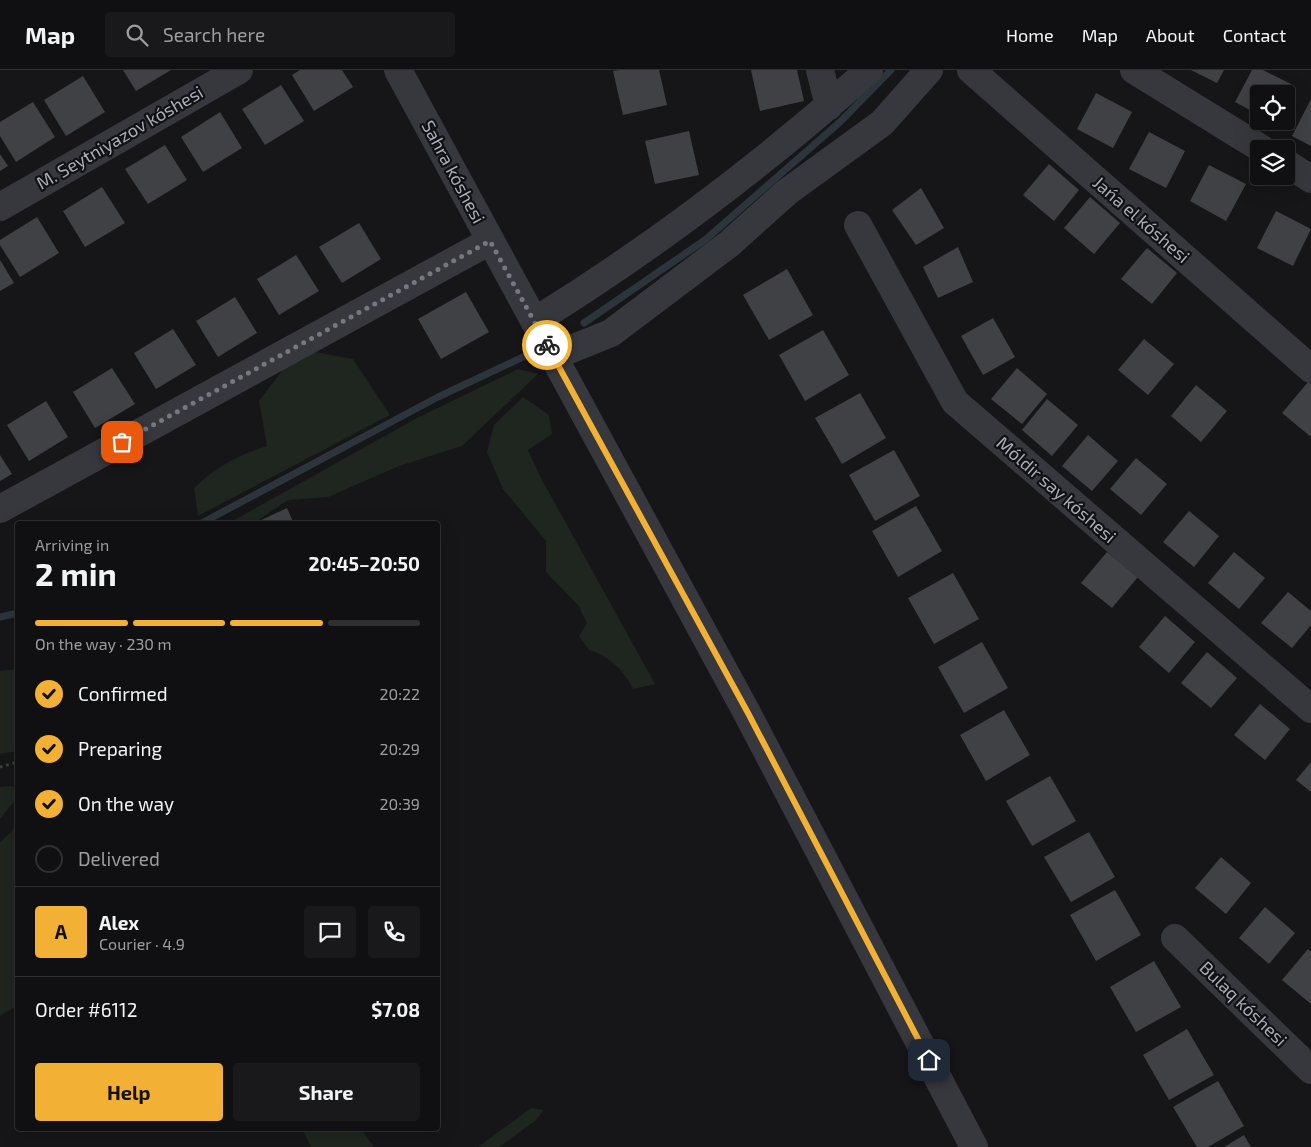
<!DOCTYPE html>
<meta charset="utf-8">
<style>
body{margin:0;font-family:"Exo 2",sans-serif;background:#19191b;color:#f1f3f6;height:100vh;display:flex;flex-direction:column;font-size:19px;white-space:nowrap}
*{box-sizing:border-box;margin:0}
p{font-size:16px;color:#9c9d9f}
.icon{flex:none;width:28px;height:28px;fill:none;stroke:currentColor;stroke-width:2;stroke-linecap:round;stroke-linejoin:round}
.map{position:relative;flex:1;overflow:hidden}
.details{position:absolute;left:15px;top:451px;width:425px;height:610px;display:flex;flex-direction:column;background:#101012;border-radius:5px;box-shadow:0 5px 20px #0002,0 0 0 1px #303032}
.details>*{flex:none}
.buttons{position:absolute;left:1250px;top:15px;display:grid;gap:10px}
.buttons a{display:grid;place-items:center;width:45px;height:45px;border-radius:5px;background:#101012;box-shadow:0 5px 20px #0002,0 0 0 1px #303032;font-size:25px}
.pin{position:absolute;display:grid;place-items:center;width:42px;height:42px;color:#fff;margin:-21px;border-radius:10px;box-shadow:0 2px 8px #0006}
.courier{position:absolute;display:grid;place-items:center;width:50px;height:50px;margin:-25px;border:4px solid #f2b134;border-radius:50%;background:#fff;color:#222;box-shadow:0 1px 6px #0007}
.head em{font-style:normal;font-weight:700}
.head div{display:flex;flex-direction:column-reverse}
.head{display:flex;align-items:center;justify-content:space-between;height:85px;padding:0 20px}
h1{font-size:32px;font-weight:700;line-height:38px}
.bar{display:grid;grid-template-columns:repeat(4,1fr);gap:8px 5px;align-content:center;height:60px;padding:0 20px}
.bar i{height:6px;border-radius:4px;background:#303032}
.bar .on{background:#f2b134}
.bar p{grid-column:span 4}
.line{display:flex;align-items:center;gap:12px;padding:0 20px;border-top:1px solid #303032}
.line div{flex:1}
.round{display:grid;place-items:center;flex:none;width:52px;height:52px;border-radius:5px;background:#19191b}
ol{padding:0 20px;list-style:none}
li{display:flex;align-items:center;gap:15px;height:55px}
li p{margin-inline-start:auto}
li .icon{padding:5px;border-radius:50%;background:#f2b134;color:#111;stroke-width:4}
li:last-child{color:#9c9d9f}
li i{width:28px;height:28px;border:2px solid #303032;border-radius:50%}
.action{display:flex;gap:10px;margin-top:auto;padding:10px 20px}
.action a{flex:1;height:58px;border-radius:5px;background:#f2b134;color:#111;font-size:20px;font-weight:700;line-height:58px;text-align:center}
.action a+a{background:#19191b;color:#f1f3f6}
header{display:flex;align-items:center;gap:30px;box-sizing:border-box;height:70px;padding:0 25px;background:#101012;border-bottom:1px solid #303032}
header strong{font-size:24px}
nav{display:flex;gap:28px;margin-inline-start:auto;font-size:18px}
.search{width:350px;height:45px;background:#19191b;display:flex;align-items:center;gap:12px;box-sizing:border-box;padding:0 18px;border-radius:5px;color:#9c9d9f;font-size:19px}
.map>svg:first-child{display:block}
</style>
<header>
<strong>Map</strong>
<div class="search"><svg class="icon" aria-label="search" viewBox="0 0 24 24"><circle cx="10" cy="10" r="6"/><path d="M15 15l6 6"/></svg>Search here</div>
<nav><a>Home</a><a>Map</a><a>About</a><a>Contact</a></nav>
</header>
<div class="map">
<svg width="1311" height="1077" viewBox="0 0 1311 1077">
<rect width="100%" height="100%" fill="#161618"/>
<path fill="#1e261f" d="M315,282l38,7 37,56 -192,101 -4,-28c22,-21 44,-33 73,-42l-8,-45 26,-34z
M518,299l20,5 -76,72 -63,20 -71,31 -40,3 -36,24h-25l190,-106z
M523,327l26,18 3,19 -24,16 13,28 114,206 -22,5c-9,-19 -24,-33 -44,-39l-10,-14 8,-13 -9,-18 -32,-33v-31l-43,-52 -16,-37 7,-27z
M17,599v82l-17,3v-83z
M13,716l4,12 -17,21v-32z
M17,752v184l-17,10v-174l11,-10z
M531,1038l13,2 -9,11 -36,26h-21z
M302,1059h59l13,18h-63z"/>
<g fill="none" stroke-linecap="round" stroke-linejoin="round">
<path stroke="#2c353c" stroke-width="7" d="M584,253l121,-83 135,-118 51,-52
M200,454l238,-127 85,-40
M0,547l18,-4"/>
</g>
<path fill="#404145" d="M123,0h48l-35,21z
M300,0h42l11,17 -39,24 -22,-36z
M619,0h40l8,35 -44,10 -10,-44z
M751,0h46l7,31 -44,10z
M1191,0h33l-7,13z
M1252,0h11l28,14 -5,10h-27v21l-24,-13z
M83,6l22,36 -39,24 -22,-36z
M281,15l23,36 -39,24 -23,-36z
M1096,23l36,19 -19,36 -36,-19z
M1311,29v47l-19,-10z
M33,32l22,35 -39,25 -16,-26v-14z
M220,42l22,36 -39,24 -22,-35z
M689,61l10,44 -44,9 -10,-43z
M1149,62l36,19 -19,37 -37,-19z
M165,75l22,35 -39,24 -23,-35z
M0,84l8,12 -8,5z
M1049,94l30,26 -25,31 -31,-26z
M1209,95l37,19 -20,37 -36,-20z
M102,117l23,36 -40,24 -22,-36z
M921,118l23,40 -28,17 -24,-35z
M1090,127l30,26 -26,31 -30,-26z
M1276,141l35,18 -18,37 -36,-18z
M37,147l22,36 -39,24 -20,-32v-5z
M359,153l22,36 -39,24 -23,-36z
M958,177l15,35 -35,16 -15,-31z
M1147,178l30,25 -25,31 -31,-25z
M296,185l23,36 -40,24 -22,-36z
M0,190l14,23 -14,8z
M787,199l26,46 -44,25 -26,-45z
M466,222l23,40 -48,27 -23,-40z
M235,227l22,36 -39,24 -22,-36z
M993,248l22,39 -32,18 -22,-39z
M173,259l23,36 -40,24 -22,-36z
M823,260l26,45 -44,26 -26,-46z
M1144,269l30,25 -26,31 -30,-25z
M112,298l23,36 -40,24 -22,-36z
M1017,298l30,26 -25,30 -31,-25z
M1308,312l3,2v53l-29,-24z
M1196,315l31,26 -26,31 -30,-26z
M860,323l26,45 -44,26 -27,-46z
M1047,329l31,26 -26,31 -30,-26z
M46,331l22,36 -39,24 -22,-36z
M1088,365l30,26 -26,30 -30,-25z
M894,380l26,46 -45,25 -26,-46z
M0,385l12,19 -12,7z
M1136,388l31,26 -26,31 -31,-26z
M916,436l26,45 -44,26 -26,-46z
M287,438l7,16h-41z
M1189,441l30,25 -25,31 -31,-25z
M1107,482l31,25 -26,31 -31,-25z
M1234,482l31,26 -26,31 -31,-26z
M953,503l26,46 -45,25 -26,-46z
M1288,522l23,19v14l-19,23 -31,-25z
M1165,546l30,26 -26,31 -30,-26z
M982,572l26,46 -44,25 -26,-46z
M1207,582l30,26 -26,30 -30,-25z
M1260,634l30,25 -25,31 -31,-25z
M1004,640l26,45 -44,26 -26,-46z
M1311,692v30l-15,-12z
M1050,706l26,45 -44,25 -26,-45z
M1089,762l26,45 -44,25 -27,-45z
M1221,787l30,26 -25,31 -31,-26z
M1115,820l26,45 -45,26 -26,-46z
M1265,837l30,26 -26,31 -30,-26z
M1308,879l3,3v52l-29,-24z
M1154,891l27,46 -45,25 -26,-45z
M1187,959l27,46 -45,25 -26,-45z
M1218,1011l26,45 -36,21h-11l-24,-40z
M1244,1065l7,12h-27z"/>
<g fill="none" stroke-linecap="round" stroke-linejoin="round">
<path stroke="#3d3f44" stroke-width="3" stroke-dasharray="2.5 4" stroke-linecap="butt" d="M0,697l18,-5"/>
<path stroke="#37383d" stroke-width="28" d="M398,0l349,643 227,434
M820,0l9,36
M971,0l340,299
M1134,0l128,79
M1286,93l25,16
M0,137l239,-137
M858,155l97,177 356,307
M535,251c119,-74 230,-158 334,-251
M554,286l57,-23 118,-89 58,-52 95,-69 47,-53
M0,439l490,-268
M1175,868l136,132"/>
</g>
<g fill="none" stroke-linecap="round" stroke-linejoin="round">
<path stroke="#757880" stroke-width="5" stroke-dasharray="0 9" d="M122,372l368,-201 57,104"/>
<path stroke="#f2b134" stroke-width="6" d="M547,275l201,368 181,347"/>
</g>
<g text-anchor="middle" stroke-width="4.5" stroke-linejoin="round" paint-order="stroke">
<g font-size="18" fill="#a8adb8" stroke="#111113">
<text transform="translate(120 68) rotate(-30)" y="6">M. Seytniyazov kóshesi</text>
<text transform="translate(453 102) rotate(62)" y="6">Sahra kóshesi</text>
<text transform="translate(1141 150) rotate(41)" y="6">Jańa el kóshesi</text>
<text transform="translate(1056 420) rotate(41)" y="6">Móldir say kóshesi</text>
<text transform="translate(1243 934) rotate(44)" y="6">Bulaq kóshesi</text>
</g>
</g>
</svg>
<div class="buttons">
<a><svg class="icon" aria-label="locate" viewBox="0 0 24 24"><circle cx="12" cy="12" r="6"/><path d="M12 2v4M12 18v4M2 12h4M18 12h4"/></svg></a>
<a><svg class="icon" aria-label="layers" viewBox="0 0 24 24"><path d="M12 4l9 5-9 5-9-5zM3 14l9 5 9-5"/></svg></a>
</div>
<div class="pin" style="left:122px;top:372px;background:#ea580c"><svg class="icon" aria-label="bag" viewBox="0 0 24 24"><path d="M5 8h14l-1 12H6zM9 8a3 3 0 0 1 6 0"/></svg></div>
<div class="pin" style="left:929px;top:990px;background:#1f2937"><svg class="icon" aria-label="home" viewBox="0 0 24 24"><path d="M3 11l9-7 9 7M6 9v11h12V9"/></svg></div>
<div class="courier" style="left:547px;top:275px"><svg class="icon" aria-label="bike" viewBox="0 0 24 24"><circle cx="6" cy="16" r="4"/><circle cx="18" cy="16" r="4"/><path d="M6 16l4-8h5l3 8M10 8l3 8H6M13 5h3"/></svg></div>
<section class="details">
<div class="head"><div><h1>2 min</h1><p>Arriving in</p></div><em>20:45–20:50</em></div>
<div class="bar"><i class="on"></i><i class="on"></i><i class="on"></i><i></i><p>On the way · 230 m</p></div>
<ol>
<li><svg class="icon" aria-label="check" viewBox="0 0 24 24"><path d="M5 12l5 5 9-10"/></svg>Confirmed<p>20:22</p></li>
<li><svg class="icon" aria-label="check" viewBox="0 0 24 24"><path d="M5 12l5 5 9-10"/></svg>Preparing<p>20:29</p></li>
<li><svg class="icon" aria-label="check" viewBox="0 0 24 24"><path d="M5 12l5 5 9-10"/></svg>On the way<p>20:39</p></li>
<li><i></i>Delivered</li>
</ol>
<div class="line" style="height:90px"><b class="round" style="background:#f2b134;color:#111">A</b><div><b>Alex</b><p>Courier · 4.9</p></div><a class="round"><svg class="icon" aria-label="chat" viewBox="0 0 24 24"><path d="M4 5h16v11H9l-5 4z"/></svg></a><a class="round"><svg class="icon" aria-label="phone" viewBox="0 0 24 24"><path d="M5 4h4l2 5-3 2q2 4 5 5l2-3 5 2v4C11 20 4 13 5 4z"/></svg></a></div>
<div class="line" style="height:65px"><div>Order #6112</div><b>$7.08</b></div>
<div class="action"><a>Help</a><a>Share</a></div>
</section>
</div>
